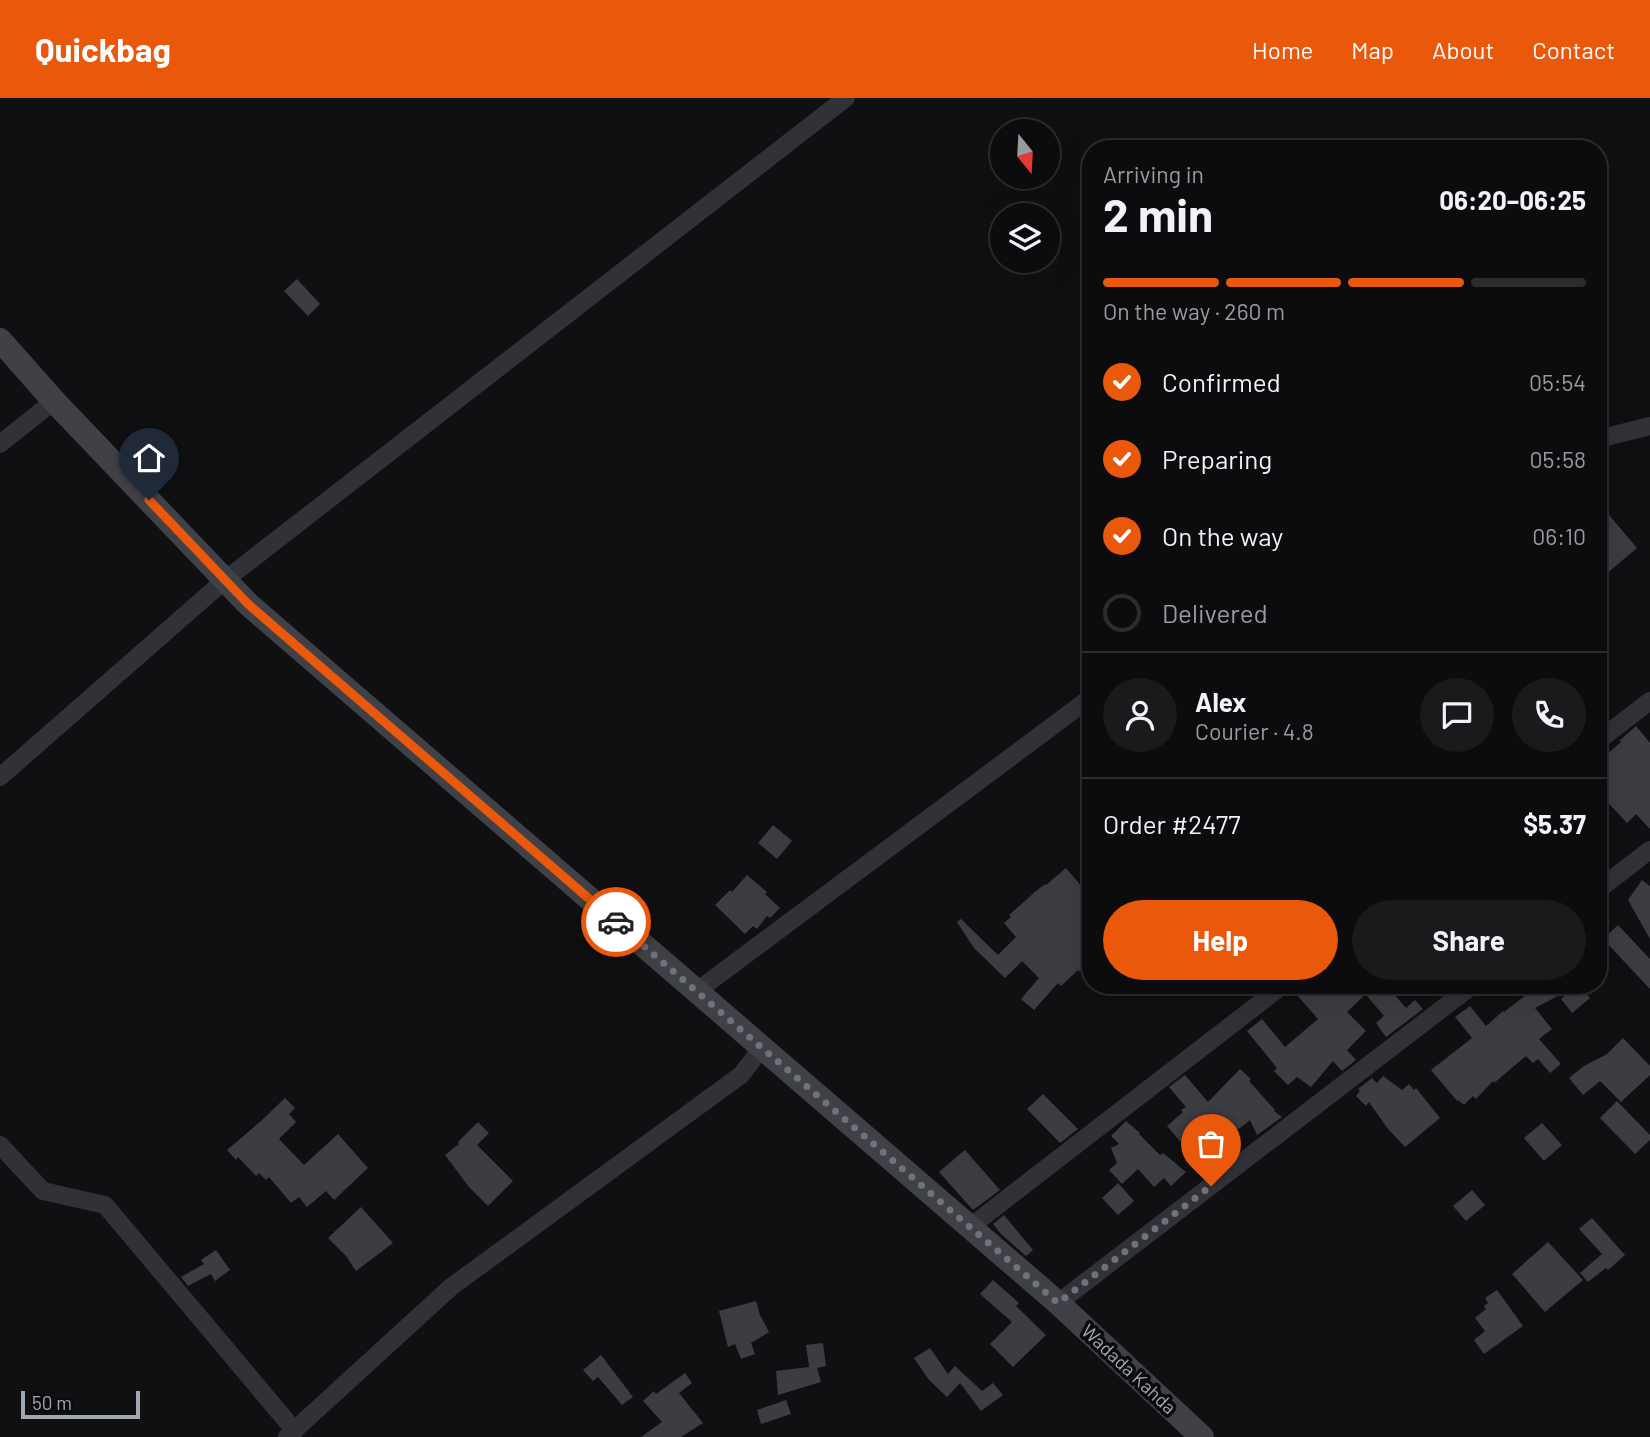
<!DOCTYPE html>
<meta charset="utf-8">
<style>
body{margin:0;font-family:Barlow,sans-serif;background:#1a1a1c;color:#f1f3f6;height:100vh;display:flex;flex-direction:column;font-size:26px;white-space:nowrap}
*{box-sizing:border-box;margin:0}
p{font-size:23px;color:#9a9b9e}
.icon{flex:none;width:38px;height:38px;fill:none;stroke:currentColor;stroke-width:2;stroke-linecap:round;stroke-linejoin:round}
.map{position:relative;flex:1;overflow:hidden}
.panel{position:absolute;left:1082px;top:42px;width:525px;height:854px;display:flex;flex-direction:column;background:#0c0c0e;border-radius:28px;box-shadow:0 7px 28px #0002,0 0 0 2px #2c2c2e}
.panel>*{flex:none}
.needle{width:46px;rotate:162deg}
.fabs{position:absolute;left:990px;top:21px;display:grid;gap:14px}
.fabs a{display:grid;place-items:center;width:70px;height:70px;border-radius:50%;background:#0c0c0e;box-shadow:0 7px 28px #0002,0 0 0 2px #2c2c2e;font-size:35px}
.scale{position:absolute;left:21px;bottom:18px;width:119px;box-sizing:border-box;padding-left:7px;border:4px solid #a0a7b4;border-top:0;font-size:19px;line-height:24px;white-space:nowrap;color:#a0a7b4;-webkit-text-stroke:5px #0b0b0d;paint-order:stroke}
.pin{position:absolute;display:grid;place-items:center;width:60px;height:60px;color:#fff;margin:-72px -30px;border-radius:50% 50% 50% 0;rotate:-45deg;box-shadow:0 0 7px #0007}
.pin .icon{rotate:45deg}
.courier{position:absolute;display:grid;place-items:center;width:70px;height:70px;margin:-35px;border:5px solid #ea580c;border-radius:50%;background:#fff;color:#222;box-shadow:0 2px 9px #0007}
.summary em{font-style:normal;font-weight:700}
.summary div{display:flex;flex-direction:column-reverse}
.summary{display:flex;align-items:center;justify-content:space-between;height:119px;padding:0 21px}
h1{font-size:46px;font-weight:700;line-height:52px}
.bar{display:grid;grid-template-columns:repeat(4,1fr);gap:10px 7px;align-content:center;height:84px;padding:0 21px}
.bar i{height:9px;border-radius:5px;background:#2c2c2e}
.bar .active{background:#ea580c}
.bar p{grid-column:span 4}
.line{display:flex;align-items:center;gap:18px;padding:0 21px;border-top:2px solid #2c2c2e}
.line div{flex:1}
.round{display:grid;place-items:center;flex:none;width:74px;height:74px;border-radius:37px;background:#1a1a1c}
ol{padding:0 21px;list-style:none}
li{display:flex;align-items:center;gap:21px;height:77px}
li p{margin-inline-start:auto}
li .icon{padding:7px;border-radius:50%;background:#ea580c;color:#fff;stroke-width:4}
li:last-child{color:#9a9b9e}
li i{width:38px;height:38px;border:4px solid #2c2c2e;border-radius:50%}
.button{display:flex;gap:14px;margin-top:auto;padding:14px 21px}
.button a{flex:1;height:80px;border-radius:42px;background:#ea580c;color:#fff;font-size:28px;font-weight:700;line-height:80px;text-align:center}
.button a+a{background:#1a1a1c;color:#f1f3f6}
header{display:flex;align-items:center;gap:42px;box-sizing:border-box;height:98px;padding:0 35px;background:#ea580c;color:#fff}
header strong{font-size:33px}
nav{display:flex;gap:38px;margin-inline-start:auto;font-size:24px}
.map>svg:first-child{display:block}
</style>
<header>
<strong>Quickbag</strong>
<nav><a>Home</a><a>Map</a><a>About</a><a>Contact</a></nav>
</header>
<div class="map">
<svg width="1650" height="1339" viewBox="0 0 1650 1339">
<rect width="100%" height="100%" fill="#101012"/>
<path fill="#3c3d42" d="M297,181l23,25 -12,12 -24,-25z
M1598,404l39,46 -32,27 -7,-8z
M1636,628l14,17v86l-14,-15 -9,9 -29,-31v-9l10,-10 -10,-8v-3l23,-20 -2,-1z
M773,727l19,16 -15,18 -19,-16z
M1066,770l24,28v67l-10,9 -2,-2 -17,16 -3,-3 -24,27 -13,-11 18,-21 -17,-17 -17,17 -31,-30 -17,-26 4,-3 37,36 18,-18 -12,-14 7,-6 -2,-2 26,-23 10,-8 1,1z
M747,777l20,17 -2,2 15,14 -10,10 -3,-2 -10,13 -4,-3 -8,8 -30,-29 15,-15 2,2z
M1642,782l8,6v53l-22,-39z
M1618,827l32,34v30l-47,-50z
M1304,887h55l8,8 -20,19 19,19 -19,19 9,10 -14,11 -9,-10 -22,26 -14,-10 -9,8 -14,-14 3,-3 -30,-37 15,-12 23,28 33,-28 -23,-26z
M1378,887h8l20,23 9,-8 8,9 -37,28 -10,-14 8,-7 -17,-20z
M1526,887h53l11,13 -18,15 -11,-14 14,-12 -40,21 17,21 -13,10 22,25 -11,9 -12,-14 -5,4 -7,-7 -32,27 -1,-2 -17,18 -3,-3 -9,9 -6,-5 -1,1 -26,-31 41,-32 -17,-21 15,-11 16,20 17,-15 1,1 26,-20z
M1623,940l27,28v9l-29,27 -21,-21 -17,14 -14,-17 15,-12 23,-12z
M1240,971l11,10 -2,2 26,29 -1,1 8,6 -25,18 -7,-15 -25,20 -7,-8 -27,22 -24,-28 16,-14 -2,-2 5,-3 -17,-20 16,-12 23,27z
M1383,978l19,14 7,-6 5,6 2,-2 24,30 -35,29 -17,-18 -19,-27 -3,4 -10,-10 4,-5 -2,-2 14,-11 5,5z
M1043,996l35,35 -18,14 -33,-34z
M285,1000l10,10 -6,6 7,8 -17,17 25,26 34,-31 30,34 -34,32 -8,-9 -19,16 -8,-10 -8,6 -22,-26 -3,3 -7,-7 -3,3 -18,-19 -2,3 -9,-10 35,-30z
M1617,1003l33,34v5l-15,14 -35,-36z
M1126,1023l14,12 -1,1 21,21 3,-2 23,19 -15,14 -7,-8 -10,9 -16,-18 -16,15 -13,-14 8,-7 -6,-15 8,-4 -8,-8z
M478,1024l11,11 -12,12 36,36 -25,25 -19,-19 -24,-32 14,-11 -1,-2z
M1542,1025l20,22 -18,16 -20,-23z
M965,1052l35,40 -27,20 -34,-38z
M1118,1085l16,18 -16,14 -16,-17z
M1472,1092l13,15 -19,16 -13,-15z
M361,1109l32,36 -37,28 -10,-15 -18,-18z
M1004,1117l29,35 -7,6 -24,-21 -9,-11z
M1592,1120l33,37 -17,15 -2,-2 -18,14 -8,-9 22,-19 -23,-25z
M1548,1144l35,38 -38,32 -33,-38z
M216,1152l14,20 -15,11 -4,-7 -23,12 -7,-9 23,-13 -3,-4z
M993,1182l26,23 -3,3 30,29 -33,32 -23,-23 22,-22 -32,-28z
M1497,1192l26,36 -39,28 -10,-14 11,-9 -10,-13 11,-9 -2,-3 4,-3 -3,-5z
M756,1203l4,14 9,17 -18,11 4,11 -14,5 -6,-15 -7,3 -9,-36z
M823,1245l3,23 -9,2 4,14 -43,13 -2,-24 33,-4 -3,-22z
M930,1250l18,26 7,-8 27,25 11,-8 10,12 -22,16 -21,-28 -13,14 -18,-17 -15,-22z
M601,1257l32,42 -11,8 -24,-28 -5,4 -10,-11z
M685,1275l7,10 -13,10 24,30 -22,14h-40l21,-15 -19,-21 11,-10 2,3z
M786,1302l5,14 -30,10 -4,-14z"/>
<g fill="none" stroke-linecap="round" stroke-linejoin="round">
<path stroke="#313237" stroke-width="18" d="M1598,341l52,-13
M0,346l54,-43
M1598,643l52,-40
M0,679l225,-197 621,-482
M1598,792l52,-40
M697,893l393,-293
M0,1047l43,46 62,14 190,226
M970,1129l313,-242
M1058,1205l415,-318
M287,1339l164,-150 290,-212 21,-27"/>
<path stroke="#3f4147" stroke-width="24" d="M0,242l54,61 194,203 810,699 144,134"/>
</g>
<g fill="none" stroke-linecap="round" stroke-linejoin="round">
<path stroke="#6e727b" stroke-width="7" stroke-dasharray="0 12.6" d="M616,824l442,381 153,-117"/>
<path stroke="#ea580c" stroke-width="9" d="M149,402l99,104 368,318"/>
</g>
<g text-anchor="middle" stroke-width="7" stroke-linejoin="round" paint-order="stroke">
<g font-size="19" fill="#a0a7b4" stroke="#0b0b0d">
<text transform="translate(1129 1271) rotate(43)" y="7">Wadada Kahda</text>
</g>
</g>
</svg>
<div class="fabs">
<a><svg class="needle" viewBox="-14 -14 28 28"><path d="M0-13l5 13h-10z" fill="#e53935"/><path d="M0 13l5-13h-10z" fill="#9a9b9e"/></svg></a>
<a><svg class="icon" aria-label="layers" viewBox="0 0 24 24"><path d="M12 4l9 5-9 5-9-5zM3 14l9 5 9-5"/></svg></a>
</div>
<div class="scale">50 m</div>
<div class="pin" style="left:1211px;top:1088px;background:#ea580c"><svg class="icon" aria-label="bag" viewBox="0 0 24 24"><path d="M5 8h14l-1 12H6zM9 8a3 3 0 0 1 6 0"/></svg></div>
<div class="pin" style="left:149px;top:402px;background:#1f2937"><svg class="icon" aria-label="home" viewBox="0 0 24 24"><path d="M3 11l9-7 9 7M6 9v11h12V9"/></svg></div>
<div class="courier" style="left:616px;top:824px"><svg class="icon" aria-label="car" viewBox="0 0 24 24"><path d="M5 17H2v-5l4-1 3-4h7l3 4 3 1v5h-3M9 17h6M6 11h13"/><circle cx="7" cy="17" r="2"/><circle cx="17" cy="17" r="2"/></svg></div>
<section class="panel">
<div class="summary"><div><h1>2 min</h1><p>Arriving in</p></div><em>06:20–06:25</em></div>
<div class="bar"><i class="active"></i><i class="active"></i><i class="active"></i><i></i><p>On the way · 260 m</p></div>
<ol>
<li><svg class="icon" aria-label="check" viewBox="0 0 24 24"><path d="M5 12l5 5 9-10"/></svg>Confirmed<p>05:54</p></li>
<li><svg class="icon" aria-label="check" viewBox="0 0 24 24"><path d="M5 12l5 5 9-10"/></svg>Preparing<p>05:58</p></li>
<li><svg class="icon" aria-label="check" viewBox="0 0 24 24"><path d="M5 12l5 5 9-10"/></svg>On the way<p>06:10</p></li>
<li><i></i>Delivered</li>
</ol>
<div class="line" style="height:126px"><a class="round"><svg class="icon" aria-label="person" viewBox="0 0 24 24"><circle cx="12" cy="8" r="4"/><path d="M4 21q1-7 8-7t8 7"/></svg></a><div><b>Alex</b><p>Courier · 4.8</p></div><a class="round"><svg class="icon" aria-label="chat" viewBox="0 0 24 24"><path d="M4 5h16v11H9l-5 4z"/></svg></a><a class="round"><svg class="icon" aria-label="phone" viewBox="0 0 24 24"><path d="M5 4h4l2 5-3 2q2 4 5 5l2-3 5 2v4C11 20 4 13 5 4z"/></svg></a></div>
<div class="line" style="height:91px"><div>Order #2477</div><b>$5.37</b></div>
<div class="button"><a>Help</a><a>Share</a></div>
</section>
</div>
